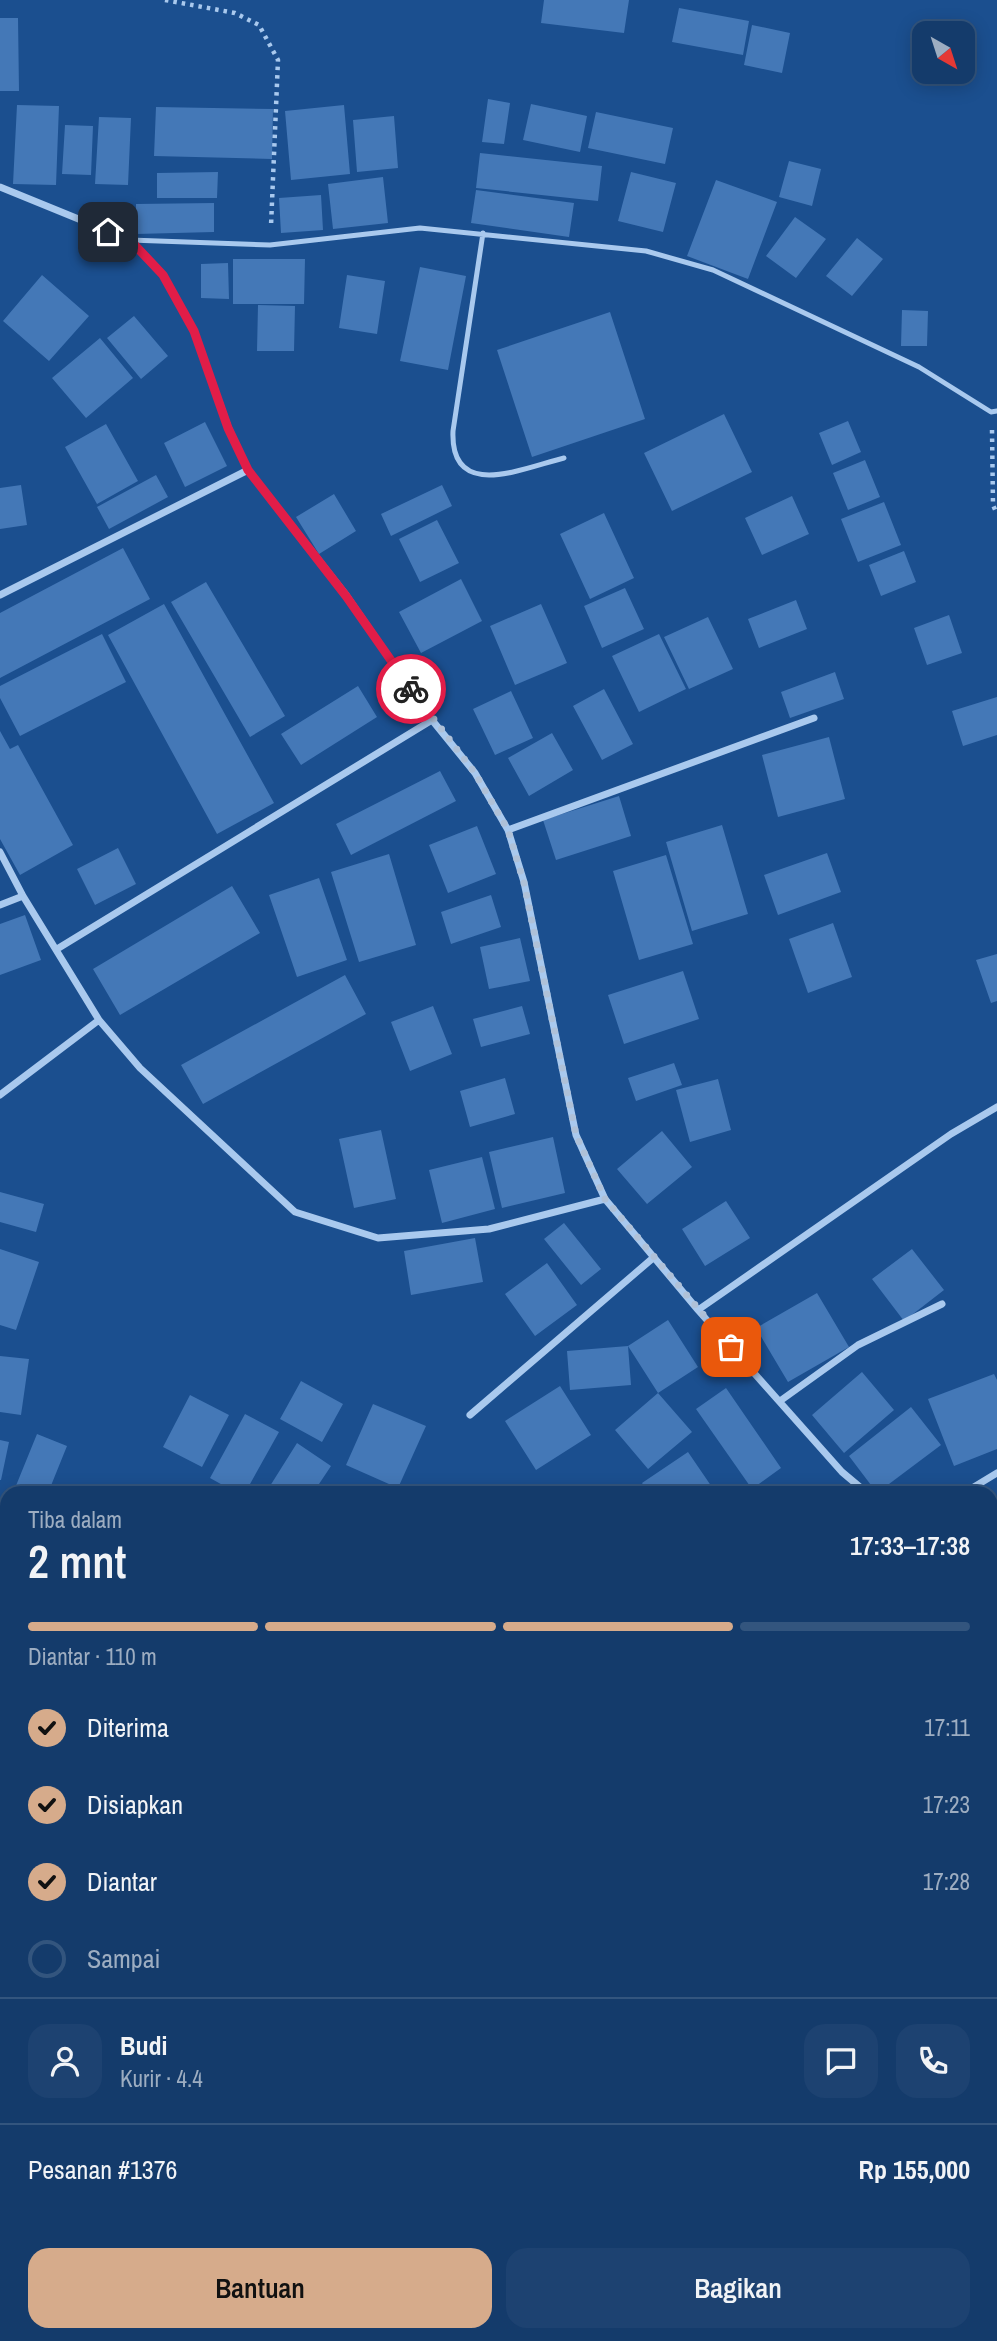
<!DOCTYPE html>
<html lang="id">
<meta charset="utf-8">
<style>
body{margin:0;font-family:"Archivo Narrow",sans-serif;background:#1d4271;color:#f1f3f6;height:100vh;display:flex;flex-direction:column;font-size:26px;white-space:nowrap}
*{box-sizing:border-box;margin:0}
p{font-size:23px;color:#9dadc1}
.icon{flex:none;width:38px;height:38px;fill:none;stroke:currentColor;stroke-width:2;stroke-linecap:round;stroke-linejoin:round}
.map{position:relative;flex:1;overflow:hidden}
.drawer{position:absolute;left:0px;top:1486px;width:998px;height:856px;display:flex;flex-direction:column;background:#143b6b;border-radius:21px 21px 0 0;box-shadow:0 4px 18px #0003,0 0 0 2px #33557e}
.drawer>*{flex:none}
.needle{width:46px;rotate:141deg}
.buttons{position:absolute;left:912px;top:21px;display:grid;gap:14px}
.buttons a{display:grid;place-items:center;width:63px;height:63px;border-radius:14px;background:#143b6b;box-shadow:0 4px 18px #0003,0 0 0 2px #33557e;font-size:35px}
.pin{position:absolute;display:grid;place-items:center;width:60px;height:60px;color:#fff;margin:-30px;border-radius:14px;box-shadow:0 4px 10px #0006}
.courier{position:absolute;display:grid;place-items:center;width:70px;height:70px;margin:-35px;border:5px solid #e11d48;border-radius:50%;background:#fff;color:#222;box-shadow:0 2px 9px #0007}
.summary em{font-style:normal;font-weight:600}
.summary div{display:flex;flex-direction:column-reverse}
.summary{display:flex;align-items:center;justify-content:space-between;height:119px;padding:0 28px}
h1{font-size:46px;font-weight:600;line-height:52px}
.bar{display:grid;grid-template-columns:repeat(4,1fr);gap:10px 7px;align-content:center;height:84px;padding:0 28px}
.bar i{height:9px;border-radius:5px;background:#33557e}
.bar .current{background:#d6ab8b}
.bar p{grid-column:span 4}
.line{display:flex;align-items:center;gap:18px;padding:0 28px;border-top:2px solid #33557e}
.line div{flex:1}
.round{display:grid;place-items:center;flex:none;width:74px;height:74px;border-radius:21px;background:#1d4271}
ol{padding:0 28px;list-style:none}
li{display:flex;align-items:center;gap:21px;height:77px}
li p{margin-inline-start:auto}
li .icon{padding:7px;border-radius:50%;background:#d6ab8b;color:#111;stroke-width:4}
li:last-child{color:#9dadc1}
li i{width:38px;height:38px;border:4px solid #33557e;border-radius:50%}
.cta{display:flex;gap:14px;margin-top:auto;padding:14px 28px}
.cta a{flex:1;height:80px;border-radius:21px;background:#d6ab8b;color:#111;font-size:28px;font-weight:600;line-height:80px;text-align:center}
.cta a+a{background:#1d4271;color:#f1f3f6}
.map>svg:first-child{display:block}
</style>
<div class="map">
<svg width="997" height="2341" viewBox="0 0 997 2341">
<rect width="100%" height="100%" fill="#1b4f8f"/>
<path fill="#4478b7" d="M544,0h85l-5,33 -83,-10z
M679,8l70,13 -6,34 -71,-13z
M0,18h18l1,73h-19z
M752,25l38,8 -8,40 -38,-8z
M488,99l22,4 -6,41 -22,-2z
M531,104l56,12 -7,36 -57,-12z
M17,105l42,1 -3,79 -43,-1z
M344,105l6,69 -59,6 -6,-69z
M156,107l117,2 -1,50 -118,-3z
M596,112l77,16 -8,36 -77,-16z
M394,116l4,52 -41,4 -4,-52z
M99,117l32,1 -3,67 -33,-1z
M65,125l28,1 -2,49 -29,-1z
M480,153l122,13 -4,35 -122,-13z
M789,161l32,8 -9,37 -33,-9z
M218,172l-1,26h-60v-25z
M631,172l45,11 -13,49 -45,-11z
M383,177l5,46 -55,6 -5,-45z
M716,180l61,22 -29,77 -61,-23z
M476,190l98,13 -5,34 -98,-14z
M321,195l2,35 -42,3 -2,-35z
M214,203v29l-78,2v-30z
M795,217l31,22 -30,39 -30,-22z
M857,238l26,21 -31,37 -26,-20z
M233,259h72l-1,45h-71z
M228,263l1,36 -28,-1v-34z
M420,267l46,9 -18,94 -48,-9z
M42,275l47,41 -40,45 -46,-40z
M347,275l38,6 -8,53 -38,-6z
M258,305l37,1 -1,45h-37z
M902,310l26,1 -1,35h-26z
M610,312l35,107 -113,38 -35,-107z
M134,316l34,40 -27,23 -34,-41z
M100,338l33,40 -47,40 -34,-40z
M724,414l28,58 -80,39 -28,-58z
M848,421l13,31 -29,13 -13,-32z
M205,422l22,44 -42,21 -21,-44z
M106,424l32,57 -41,23 -32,-57z
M865,460l15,37 -32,13 -15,-37z
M156,475l12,22 -59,32 -12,-22z
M21,485l6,40 -27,4v-41z
M442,485l10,21 -61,30 -10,-22z
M334,494l22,37 -37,23 -23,-37z
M792,496l17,38 -47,21 -17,-37z
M884,502l17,43 -43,17 -17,-43z
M604,513l30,65 -44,21 -30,-65z
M437,520l22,43 -39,19 -21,-43z
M123,548l27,51 -150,79v-65z
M904,551l12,31 -35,14 -12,-31z
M461,579l21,42 -61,32 -22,-41z
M206,582l79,134 -35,21 -79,-135z
M625,588l19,41 -42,19 -18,-42z
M796,600l11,29 -48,19 -11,-29z
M164,604l110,199 -57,31 -109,-199z
M541,604l26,59 -52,22 -25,-59z
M949,615l13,38 -35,12 -13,-37z
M708,617l25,52 -44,20 -25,-52z
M102,634l24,48 -106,54 -20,-38v-12z
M659,634l27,55 -47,23 -27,-56z
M835,672l9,27 -54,19 -9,-26z
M358,686l19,31 -76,48 -20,-31z
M604,689l29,55 -31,16 -29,-54z
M511,691l22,47 -38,17 -22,-46z
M997,697v38l-34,11 -11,-35z
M0,731l10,18 8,-4 55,100 -53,30 -20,-36z
M552,733l21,37 -44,26 -21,-38z
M829,737l16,62 -67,18 -16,-62z
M440,771l16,30 -105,54 -15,-31z
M619,796l12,40 -75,24 -13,-40z
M722,825l26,89 -56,17 -26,-89z
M477,826l19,48 -48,19 -19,-48z
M118,848l18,36 -41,21 -18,-36z
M827,853l14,39 -63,23 -14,-40z
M389,854l27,91 -57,17 -28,-90z
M666,855l27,89 -54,16 -26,-89z
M319,878l28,82 -50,17 -28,-82z
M232,886l28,47 -140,82 -27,-46z
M491,895l10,32 -50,17 -10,-32z
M25,915l16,45 -41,15v-51z
M833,923l19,54 -44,16 -19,-54z
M520,938l10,43 -41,8 -9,-42z
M997,954v47l-6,2 -15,-43z
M683,971l16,48 -75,25 -16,-49z
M345,975l21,39 -163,90 -22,-39z
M433,1006l19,48 -42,17 -19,-49z
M522,1006l8,28 -49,13 -8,-28z
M674,1063l8,22 -46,16 -8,-23z
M505,1078l10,36 -45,13 -10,-36z
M718,1079l13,51 -41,12 -14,-52z
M381,1130l15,69 -42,9 -15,-69z
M662,1131l30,36 -45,37 -30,-35z
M553,1137l12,56 -63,15 -13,-56z
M482,1157l13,52 -53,14 -13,-53z
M0,1192l44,12 -8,28 -36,-10z
M726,1201l24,37 -45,28 -23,-37z
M564,1223l37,46 -20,16 -37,-46z
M475,1238l8,44 -72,13 -7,-44z
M0,1249l39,13 -23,68 -16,-5z
M912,1249l32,41 -40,31 -32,-42z
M547,1263l30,42 -42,31 -30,-42z
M817,1293l32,54 -61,35 -32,-54z
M668,1320l30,47 -40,26 -30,-47 3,39 -61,5 -3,-39 61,-5z
M0,1356l29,3 -8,56 -21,-3z
M862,1372l32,38 -50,43 -32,-38z
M994,1374l3,6v69l-43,17 -26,-67z
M301,1381l42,23 -21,38 -42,-23z
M560,1386l31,49 -55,35 -31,-49z
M726,1388l55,80 -29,21 -56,-80z
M658,1393l34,39 -44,37 -33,-39z
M190,1395l39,20 -27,52 -39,-20z
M373,1404l53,22 -28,62 -52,-23z
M911,1407l30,38 -64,48 -28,-37z
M245,1414l34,18 -34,61h-8l-27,-15z
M37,1434l30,12 -19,47h-35z
M0,1440l9,2 -8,38h-1z
M297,1443l34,23 -18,27h-32l-11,-7z
M688,1452l28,41h-67l-7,-10z
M991,1770l6,16v20l-7,3z
M997,1871v56l-7,3v-56z
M7,2021v77l-7,4v-78z
M990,2075l7,15v100l-6,2 5,10 -6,3z
M0,2247l7,15v46l-7,4z
M45,2334h39l3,7h-55z
M461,2334h42l3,7h-41z
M519,2334h42l-13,7h-25z
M603,2334h58l3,7h-58z
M687,2334h48l-13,7h-32z"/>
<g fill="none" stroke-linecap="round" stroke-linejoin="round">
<path stroke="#a9c9ee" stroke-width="4.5" stroke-dasharray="3.5 5" stroke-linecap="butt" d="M165,0l70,13 24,12 19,35 -7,166
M992,430l1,75 4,9"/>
<path stroke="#a9c9ee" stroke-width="5" d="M483,233l-30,198c-3,71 70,37 111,27
M130,240l140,5 150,-17 226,23 67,19 206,97 72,45 6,-1"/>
<path stroke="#a9c9ee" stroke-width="7" d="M0,187l130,53 33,35 31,56 34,96 20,43 98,125 86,125 43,53 33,57 16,52 52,253 29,64 93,111 144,162 25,21
M0,595l248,-125
M508,830l306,-112
M0,852l23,44 76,124 41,48 155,144 83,26 111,-9 116,-30
M0,905l23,-9
M57,949l375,-229
M0,1095l99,-75
M698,1310l253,-176 46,-27
M780,1401l78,-56 84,-41
M470,1415l183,-157
M964,1493l33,-20
M990,1566l7,4
M990,1594l7,-3
M990,1849l7,-3
M0,2109l7,-4
M0,2332l7,-3
M213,2334l3,7
M417,2334l3,7
M970,2334l3,7
M423,2341l12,-7"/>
</g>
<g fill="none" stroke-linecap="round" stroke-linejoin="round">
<path stroke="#afc1d8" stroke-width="7" stroke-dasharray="0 12.6" d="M411,689l64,84 33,57 16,53 52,252 29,64 126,148"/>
<path stroke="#e11d48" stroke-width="9" d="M108,232l22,8 33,35 31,56 34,97 20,42 98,126 65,93"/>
</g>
</svg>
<div class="buttons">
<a><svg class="needle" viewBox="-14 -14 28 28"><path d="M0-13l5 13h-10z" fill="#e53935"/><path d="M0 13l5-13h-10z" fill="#9dadc1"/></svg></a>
</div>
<div class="pin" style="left:731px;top:1347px;background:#ea580c"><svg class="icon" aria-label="bag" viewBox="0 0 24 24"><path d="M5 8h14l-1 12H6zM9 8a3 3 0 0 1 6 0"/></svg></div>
<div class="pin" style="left:108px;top:232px;background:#1f2937"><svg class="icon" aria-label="home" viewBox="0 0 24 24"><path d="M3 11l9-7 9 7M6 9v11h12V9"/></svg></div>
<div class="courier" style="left:411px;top:689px"><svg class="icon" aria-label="bike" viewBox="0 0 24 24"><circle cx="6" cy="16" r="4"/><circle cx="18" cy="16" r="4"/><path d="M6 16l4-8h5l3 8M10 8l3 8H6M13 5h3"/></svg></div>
<section class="drawer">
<div class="summary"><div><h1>2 mnt</h1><p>Tiba dalam</p></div><em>17:33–17:38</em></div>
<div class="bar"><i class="current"></i><i class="current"></i><i class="current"></i><i></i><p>Diantar · 110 m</p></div>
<ol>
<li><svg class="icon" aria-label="check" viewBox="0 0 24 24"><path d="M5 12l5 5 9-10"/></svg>Diterima<p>17:11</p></li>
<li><svg class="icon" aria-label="check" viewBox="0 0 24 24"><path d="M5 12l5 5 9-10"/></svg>Disiapkan<p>17:23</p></li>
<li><svg class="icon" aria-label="check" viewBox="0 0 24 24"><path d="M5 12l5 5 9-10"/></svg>Diantar<p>17:28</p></li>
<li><i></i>Sampai</li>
</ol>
<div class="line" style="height:126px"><a class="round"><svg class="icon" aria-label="person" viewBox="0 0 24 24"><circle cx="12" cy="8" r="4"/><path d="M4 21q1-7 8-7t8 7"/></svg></a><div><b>Budi</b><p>Kurir · 4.4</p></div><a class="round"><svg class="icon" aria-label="chat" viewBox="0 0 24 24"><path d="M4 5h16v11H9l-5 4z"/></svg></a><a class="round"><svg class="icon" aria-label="phone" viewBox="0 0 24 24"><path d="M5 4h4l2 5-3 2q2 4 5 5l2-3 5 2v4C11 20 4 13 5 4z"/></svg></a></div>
<div class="line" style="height:91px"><div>Pesanan #1376</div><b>Rp 155,000</b></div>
<div class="cta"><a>Bantuan</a><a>Bagikan</a></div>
</section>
</div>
